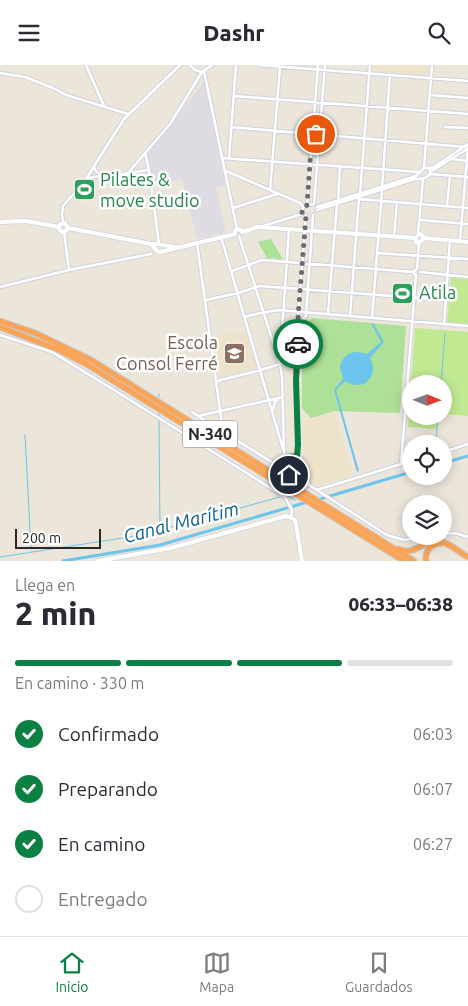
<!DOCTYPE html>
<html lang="es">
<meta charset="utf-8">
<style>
body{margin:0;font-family:Ubuntu,sans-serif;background:#f2f2f3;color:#2b2b33;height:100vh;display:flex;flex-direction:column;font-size:19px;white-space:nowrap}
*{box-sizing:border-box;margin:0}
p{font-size:16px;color:#7c7c81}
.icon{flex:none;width:28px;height:28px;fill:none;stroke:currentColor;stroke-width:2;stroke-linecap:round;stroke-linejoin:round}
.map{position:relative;height:496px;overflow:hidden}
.sheet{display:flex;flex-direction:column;background:#fff;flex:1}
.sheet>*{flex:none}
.needle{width:32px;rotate:91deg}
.fabs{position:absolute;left:402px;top:310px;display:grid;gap:10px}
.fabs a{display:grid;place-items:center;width:50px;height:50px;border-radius:50%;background:#fff;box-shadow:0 2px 12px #0003;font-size:25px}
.scale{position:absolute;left:15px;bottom:12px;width:86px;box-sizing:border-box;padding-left:5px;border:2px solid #292929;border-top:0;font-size:14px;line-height:18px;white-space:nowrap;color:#292929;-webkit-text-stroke:4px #fff;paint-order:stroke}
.pin{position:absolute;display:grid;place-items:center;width:42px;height:42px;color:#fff;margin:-21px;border:2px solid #fff;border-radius:50%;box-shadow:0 1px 5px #0007}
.courier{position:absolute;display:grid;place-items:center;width:50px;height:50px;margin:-25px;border:4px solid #0b8043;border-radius:50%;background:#fff;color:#222;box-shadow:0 1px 6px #0007}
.summary em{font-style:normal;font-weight:800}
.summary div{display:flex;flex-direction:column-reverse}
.summary{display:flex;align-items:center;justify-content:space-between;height:85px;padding:0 15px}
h1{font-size:32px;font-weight:800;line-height:38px}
.bar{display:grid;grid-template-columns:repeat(4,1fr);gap:8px 5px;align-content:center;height:60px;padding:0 15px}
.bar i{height:6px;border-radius:4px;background:#e1e1e2}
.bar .current{background:#0b8043}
.bar p{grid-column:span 4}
ol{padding:0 15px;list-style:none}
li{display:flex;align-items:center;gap:15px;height:55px}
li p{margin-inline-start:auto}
li .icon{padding:5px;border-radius:50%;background:#0b8043;color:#fff;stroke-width:4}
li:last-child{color:#7c7c81}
li i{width:28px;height:28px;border:2px solid #e1e1e2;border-radius:50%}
header{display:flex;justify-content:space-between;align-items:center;height:65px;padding:0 15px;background:#fff;font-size:22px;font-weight:800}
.tabs{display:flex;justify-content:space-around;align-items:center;height:70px;border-top:1px solid #e1e1e2;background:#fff;font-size:14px;color:#7c7c81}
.tabs a{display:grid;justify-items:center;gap:2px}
.tabs .current{color:#0b8043}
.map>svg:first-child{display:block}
</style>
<header><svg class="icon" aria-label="menu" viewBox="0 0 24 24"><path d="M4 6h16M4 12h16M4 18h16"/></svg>Dashr<svg class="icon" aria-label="search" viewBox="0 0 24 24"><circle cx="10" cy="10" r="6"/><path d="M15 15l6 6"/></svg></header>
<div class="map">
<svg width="468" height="496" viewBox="0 0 468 496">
<rect width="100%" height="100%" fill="#ebe5da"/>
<path fill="#dedbe3" d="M204,17l21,103 -9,3 10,44 -29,7 -15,-60 -29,4 -5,-29z
M419,430l14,9h-22v23l-13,-8z"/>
<path fill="#ede3ca" d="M372,0h56v6l-3,4 -50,-4 -3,-3z
M246,265l11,38 -37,9 -7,-40z
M334,346l19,62 -4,5 -32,8 -11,-14v-10l-2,-4 -1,-38z"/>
<path fill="#ade197" d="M271,174l11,19v1l-15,-1 -9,-16z
M312,253l94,8 -6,87 -66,-2 -23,7 -9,-10v-31l3,-52z"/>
<path fill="#c0e992" d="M451,213l17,1v45l-21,-2z
M415,263l53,4v84l-24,-2v-30h-33z
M411,321v30h27l-1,13 -29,-2z"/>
<path fill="#6dc5ed" d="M371,258l3,1 10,18 -14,16c10,18 -7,35 -25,23l-9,9 23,81 -2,1 -23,-82 9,-11 -3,-12c3,-14 14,-18 27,-13l14,-12z"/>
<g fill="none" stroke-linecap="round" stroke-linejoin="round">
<path stroke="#6dc5ed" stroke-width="1" d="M441,319l4,-51
M159,332v-3
M159,352v-3
M159,355l1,110
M25,370l6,113
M436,379l2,-28
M286,430l9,5
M0,492l142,-22 138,-38"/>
<path stroke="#6dc5ed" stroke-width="3" d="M444,398l24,-7
M320,434l91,-27
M63,496l97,-16 144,-42"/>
<defs>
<path id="street" d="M86,0l18,41
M190,0l5,5 7,2 10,-7
M259,0l209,16
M204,6l33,158
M0,8l25,4 28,11 13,7 62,19
M430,30l38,3
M234,31l234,18
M231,62l234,20
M445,62l23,1
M145,88l4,17 10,74
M222,93l198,14
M229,93l7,-93
M452,94l15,2
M94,103c6,12 23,8 34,5l42,-49 32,-52
M424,103l8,-103
M429,103l5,-1 34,-23
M226,106l74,32 3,4
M430,107l37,-23
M129,108l20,-3
M430,109l38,3
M87,113l14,-2
M382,122l8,-112
M270,125l10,-123
M360,129l10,-129
M358,134l110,9
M338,136l2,-35
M314,139l11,-139
M307,140l11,-140
M447,141l3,-31
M317,142l99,-31 8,-8
M233,143l44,-14
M317,145l98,-31c7,-1 13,1 16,-8l-3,-3h-4
M302,149l1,-7 4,-2 7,-1
M421,155l47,4
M63,158l-1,-9 1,-8 21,-24 40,-63 56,-54
M263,161l39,-12
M64,167l5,38
M418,169l5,-55
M239,171l41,128 2,13 2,74 2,8
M394,171l3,-34
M221,172l62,212
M460,176l8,-95
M197,178l26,189 52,32 10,-1
M377,188l91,6
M232,206l30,-11 151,12
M420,207l48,5
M0,222l69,-17 82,-16
M206,235l32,-7 22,-7 186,14
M328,249l9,-110
M350,251l9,-118
M245,252c11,-4 22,-5 34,-7l189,16
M372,253l10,-127
M300,258l6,-7 7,-101
M444,259l6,-84
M0,270l52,17 70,43 163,102 7,13 -1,8
M281,282l8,-118
M275,283l6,-1 17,1
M217,316l44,-11 19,-6
M273,344l2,-7 3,-3
M192,347l24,16 6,-3
M198,351l85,-19
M444,387l24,-8
M297,391l-1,-76 4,-57 -2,-6 8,-101
M401,399l15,-189 -3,-3 4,-3 2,-26
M303,406l7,15
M295,411l6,-2 4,-9 -5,-8c-17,-6 -23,15 -5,19l92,59 17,5 25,-4
M317,425l94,-29
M444,469l11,-1 13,4"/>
<path id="secondary" d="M0,157l26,-1 33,6
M59,162v2l3,3 4,-1 2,-3
M59,162l2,-3 4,-1 3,5
M68,163l83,16c9,-1 17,3 27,3
M242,167l16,-5 157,11
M235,169v-3l2,-2 4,1 1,2
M415,173l1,4 3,1 5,-5
M415,173l5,-4 3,2 1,2
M424,173l44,4
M151,179l6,7 3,1 75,-18
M98,496l73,-13 115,-32 8,3 2,5 6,37"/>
<path id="highway" d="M0,256l35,12 56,27 323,201
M0,262l59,23 29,15 316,196
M398,484c17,7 22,-7 38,-8 10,-1 23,11 32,16
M426,496c-1,-10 4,-17 15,-18"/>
</defs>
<use href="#street" stroke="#d0d2e2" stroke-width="4.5"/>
<use href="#secondary" stroke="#d0d2e2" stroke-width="5.5"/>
<use href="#highway" stroke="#c7c7c7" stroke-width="7"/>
<use href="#street" stroke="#fff" stroke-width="2.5"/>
<use href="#secondary" stroke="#fff" stroke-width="4"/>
<use href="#highway" stroke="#fca454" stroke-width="5"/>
</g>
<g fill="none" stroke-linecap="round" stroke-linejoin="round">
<path stroke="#6d6b67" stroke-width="5" stroke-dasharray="0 9" d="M298,279l2,-20 -2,-7 8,-101 -4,-2v-4l5,-5 5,-71h4"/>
<path stroke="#0b8043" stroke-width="6" d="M289,410c-6,-5 -7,-13 0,-18l8,-1 1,-11 -2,-65 2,-36"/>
</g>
<defs>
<symbol id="stadium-square" viewBox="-11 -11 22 22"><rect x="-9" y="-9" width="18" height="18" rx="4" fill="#2e9e5b" stroke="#fff"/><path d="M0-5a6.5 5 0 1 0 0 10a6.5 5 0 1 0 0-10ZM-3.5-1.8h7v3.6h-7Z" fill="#fff"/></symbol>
<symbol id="school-square" viewBox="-11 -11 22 22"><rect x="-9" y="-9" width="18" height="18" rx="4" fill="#8d6e63" stroke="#fff"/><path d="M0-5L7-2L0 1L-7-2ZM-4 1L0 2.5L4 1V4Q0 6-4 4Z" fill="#fff"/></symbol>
</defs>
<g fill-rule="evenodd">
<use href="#stadium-square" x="72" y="112" width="25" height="25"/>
<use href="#stadium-square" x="390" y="216" width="25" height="25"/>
<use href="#school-square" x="222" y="276" width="25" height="25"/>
</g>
<g text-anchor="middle" stroke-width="5" stroke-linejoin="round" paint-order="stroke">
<rect fill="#fff" stroke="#696969" stroke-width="1" x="182.5" y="355.5" width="55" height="27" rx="4"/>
<g font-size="16" font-weight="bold" fill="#292929">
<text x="210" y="375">N-340</text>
</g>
<g font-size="18" fill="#27864d" stroke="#fff" text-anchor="start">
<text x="100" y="121">Pilates &amp;<tspan x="100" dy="21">move studio</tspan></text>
<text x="419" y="234">Atila</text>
</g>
<g font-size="18" fill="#785e54" stroke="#fff" text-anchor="end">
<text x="218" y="284">Escola<tspan x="218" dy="21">Consol Ferré</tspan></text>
</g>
<g font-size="19" font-style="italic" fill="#0e6297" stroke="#fff">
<text transform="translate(181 457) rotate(-14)" y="7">Canal Marítim</text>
</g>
</g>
</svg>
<div class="fabs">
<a><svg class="needle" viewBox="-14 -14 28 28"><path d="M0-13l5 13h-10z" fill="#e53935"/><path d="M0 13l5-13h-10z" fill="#7c7c81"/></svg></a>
<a><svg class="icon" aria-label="locate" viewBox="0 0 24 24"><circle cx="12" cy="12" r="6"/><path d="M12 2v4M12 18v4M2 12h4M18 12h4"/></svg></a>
<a><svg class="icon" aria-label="layers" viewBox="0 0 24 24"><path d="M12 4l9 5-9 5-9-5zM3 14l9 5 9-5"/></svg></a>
</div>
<div class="scale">200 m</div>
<div class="pin" style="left:316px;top:69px;background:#ea580c"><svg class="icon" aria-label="bag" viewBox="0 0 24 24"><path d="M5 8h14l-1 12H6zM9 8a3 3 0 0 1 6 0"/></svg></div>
<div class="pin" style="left:289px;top:410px;background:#1f2937"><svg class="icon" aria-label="home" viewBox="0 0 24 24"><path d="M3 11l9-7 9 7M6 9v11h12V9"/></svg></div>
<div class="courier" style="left:298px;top:279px"><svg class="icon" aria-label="car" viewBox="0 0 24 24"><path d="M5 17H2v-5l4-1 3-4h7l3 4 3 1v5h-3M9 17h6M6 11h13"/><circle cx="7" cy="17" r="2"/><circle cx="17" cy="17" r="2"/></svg></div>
</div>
<section class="sheet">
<div class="summary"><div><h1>2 min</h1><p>Llega en</p></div><em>06:33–06:38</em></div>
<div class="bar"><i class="current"></i><i class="current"></i><i class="current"></i><i></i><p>En camino · 330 m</p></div>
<ol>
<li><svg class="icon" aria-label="check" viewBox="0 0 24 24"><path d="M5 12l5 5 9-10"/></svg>Confirmado<p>06:03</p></li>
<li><svg class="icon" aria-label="check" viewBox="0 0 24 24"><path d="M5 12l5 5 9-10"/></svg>Preparando<p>06:07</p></li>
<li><svg class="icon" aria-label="check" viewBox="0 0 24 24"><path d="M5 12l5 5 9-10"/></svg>En camino<p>06:27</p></li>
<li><i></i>Entregado</li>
</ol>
</section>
<nav class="tabs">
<a class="current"><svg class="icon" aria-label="home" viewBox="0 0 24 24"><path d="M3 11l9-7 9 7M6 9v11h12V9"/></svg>Inicio</a>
<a><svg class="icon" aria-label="map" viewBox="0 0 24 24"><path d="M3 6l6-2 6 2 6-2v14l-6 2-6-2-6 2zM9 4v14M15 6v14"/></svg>Mapa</a>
<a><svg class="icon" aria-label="saved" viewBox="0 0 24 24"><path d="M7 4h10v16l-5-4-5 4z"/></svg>Guardados</a>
</nav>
